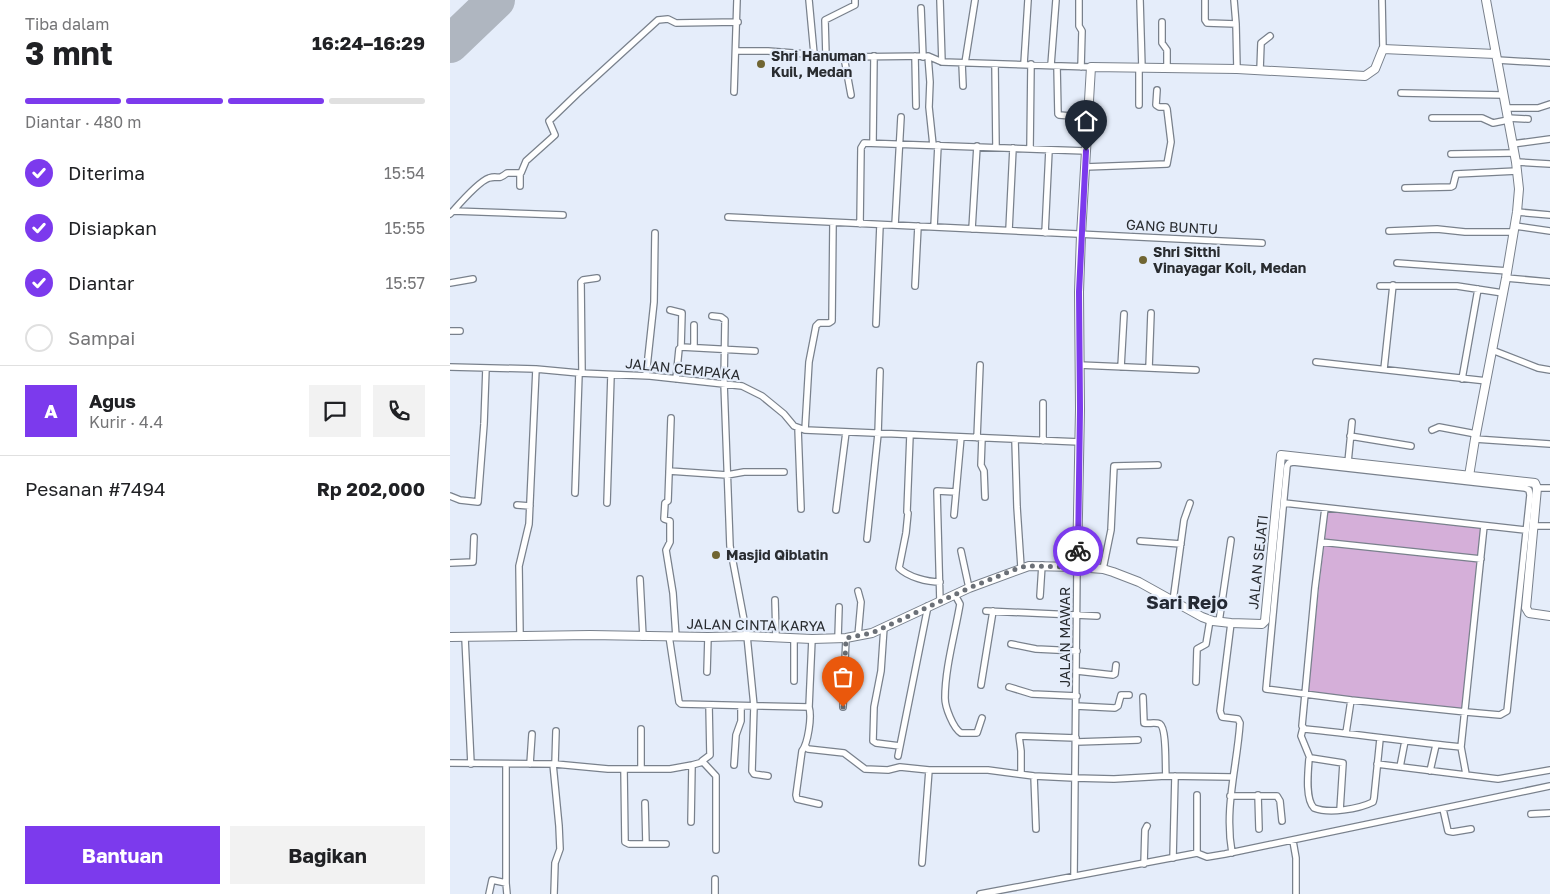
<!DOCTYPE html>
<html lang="id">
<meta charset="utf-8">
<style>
body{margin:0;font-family:"Golos Text",sans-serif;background:#f2f2f2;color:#202124;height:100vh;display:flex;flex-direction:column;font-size:19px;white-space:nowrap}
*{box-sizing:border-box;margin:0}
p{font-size:16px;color:#757577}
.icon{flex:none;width:28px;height:28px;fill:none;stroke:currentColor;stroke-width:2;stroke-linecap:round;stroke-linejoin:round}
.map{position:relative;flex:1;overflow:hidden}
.details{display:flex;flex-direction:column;background:#fff;width:450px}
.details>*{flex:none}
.pin{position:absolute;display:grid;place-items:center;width:42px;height:42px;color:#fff;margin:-51px -21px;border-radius:50% 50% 50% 0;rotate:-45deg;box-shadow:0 0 5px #0007}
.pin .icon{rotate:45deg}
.courier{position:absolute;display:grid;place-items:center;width:50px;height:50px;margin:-25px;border:4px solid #7c3aed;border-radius:50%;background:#fff;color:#222;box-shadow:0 1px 6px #0007}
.overview em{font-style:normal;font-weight:700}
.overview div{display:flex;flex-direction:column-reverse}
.overview{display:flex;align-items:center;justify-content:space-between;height:85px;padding:0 25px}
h1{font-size:32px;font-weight:700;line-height:38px}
.bar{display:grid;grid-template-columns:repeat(4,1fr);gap:8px 5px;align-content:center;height:60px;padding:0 25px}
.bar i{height:6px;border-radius:4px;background:#e0e0e0}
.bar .active{background:#7c3aed}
.bar p{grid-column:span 4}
.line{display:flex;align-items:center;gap:12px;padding:0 25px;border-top:1px solid #e0e0e0}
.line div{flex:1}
.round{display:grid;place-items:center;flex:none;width:52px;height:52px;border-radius:0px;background:#f2f2f2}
ol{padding:0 25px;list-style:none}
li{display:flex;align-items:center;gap:15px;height:55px}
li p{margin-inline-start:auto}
li .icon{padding:5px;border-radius:50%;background:#7c3aed;color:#fff;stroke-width:4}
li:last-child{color:#757577}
li i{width:28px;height:28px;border:2px solid #e0e0e0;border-radius:50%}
.cta{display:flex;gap:10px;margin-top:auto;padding:10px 25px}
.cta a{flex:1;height:58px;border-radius:0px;background:#7c3aed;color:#fff;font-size:20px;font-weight:700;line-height:58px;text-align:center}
.cta a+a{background:#f2f2f2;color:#202124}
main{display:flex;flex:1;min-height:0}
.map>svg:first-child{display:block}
</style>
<main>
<section class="details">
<div class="overview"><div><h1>3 mnt</h1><p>Tiba dalam</p></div><em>16:24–16:29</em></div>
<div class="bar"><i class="active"></i><i class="active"></i><i class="active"></i><i></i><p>Diantar · 480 m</p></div>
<ol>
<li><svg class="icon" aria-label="check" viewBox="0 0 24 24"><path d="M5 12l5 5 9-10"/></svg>Diterima<p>15:54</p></li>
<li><svg class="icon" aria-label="check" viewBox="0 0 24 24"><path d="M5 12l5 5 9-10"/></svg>Disiapkan<p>15:55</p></li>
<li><svg class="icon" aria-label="check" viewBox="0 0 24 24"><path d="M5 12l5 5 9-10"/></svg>Diantar<p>15:57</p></li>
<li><i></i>Sampai</li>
</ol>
<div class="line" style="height:90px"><b class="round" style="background:#7c3aed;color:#fff">A</b><div><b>Agus</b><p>Kurir · 4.4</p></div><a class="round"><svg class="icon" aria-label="chat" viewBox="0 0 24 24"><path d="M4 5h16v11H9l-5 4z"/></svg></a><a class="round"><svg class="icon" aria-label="phone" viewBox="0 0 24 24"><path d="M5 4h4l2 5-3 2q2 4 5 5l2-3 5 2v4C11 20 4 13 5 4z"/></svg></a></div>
<div class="line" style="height:65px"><div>Pesanan #7494</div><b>Rp 202,000</b></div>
<div class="cta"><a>Bantuan</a><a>Bagikan</a></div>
</section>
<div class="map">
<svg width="1100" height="894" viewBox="0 0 1100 894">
<rect width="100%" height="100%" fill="#e5edfa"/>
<path fill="#d5afd9" d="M878,510l154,17 -20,182 -155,-17z"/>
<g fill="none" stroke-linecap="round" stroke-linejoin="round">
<path stroke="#afb6c0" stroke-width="38" d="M0,44l46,-44"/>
<defs>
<path id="street" d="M359,0l5,54
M490,0l2,62
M629,0v26l3,5 -1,36
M690,0l2,68
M755,0v20l2,3 29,1 1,45
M784,0l2,24
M932,0l1,49
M471,8l2,49
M712,22v21l5,7v19
M286,51h32l76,6 84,-1 14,6 149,5
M376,56l-1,-36 30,-15v-5
M465,56l1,50
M478,56l2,26 -1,25 4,38
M394,57l7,38
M1047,60l53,3
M512,63l1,23
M515,63l10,-63
M545,64l1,83
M574,64l4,-64
M601,65l5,-65
M607,66l1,48 1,1 12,1
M689,68v37
M810,70l1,-27 9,-7
M284,92l3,-92
M951,93l102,2
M1056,108h32l12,-4
M982,118h50l11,5 15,-3
M1057,118l21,1
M423,142l1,-86
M1062,144l38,-5
M580,149l1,-85
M1001,154l63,-1
M1066,162l34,2
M635,167l82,-3 4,-22 -4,-33 -1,-2h-7l-3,-2 1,-15
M70,186v-13
M955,188l46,-1 2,-1 3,-12 61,-3
M3,211c7,-8 27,-30 36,-33 10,-3 8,3 18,-5h14l5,-12 29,-26 -6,-14 28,-27 81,-74 10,-1 8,4 62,-1
M1067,212l33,3
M0,214l3,-3 110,4
M278,217l534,26
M410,224l1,-76 3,-5 222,8
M445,225l6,-108
M1065,226l35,5
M484,227l4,-82
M522,229l5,-83
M559,230l4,-82
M939,231l48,-2 28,3h49
M595,233l4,-83
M947,263l111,8
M1056,278l44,4
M0,283l23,-4
M465,286l3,-60
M930,286h77l46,7
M220,310l12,3 -1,34 74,4
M262,316l9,1 4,3 -1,63 6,163 17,90 7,70 -2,65 2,3 14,2
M426,324l4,-99
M0,331h10
M244,347v-22
M1042,350l46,18 12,2
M866,362l171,19
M629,365l117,5
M0,367l86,2 43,4 71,3 92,10 20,10 22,18 10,12 11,4 275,12
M671,367l3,-53
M699,368l2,-55
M934,369l9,-84
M132,373l-1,-91 2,-2 14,-2
M196,376l8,-74 1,-69
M226,379l3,-30 2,-2
M1012,379l16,-90
M593,403v38
M221,418l-3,83 -3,2 -1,16 6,2v21l-4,8 7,43 3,44
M348,428l3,81
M355,430l4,-68 7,-36 3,-3h10l3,-2 1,-98
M982,430l7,-3 37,7
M460,435l-3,77 1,1 -2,20 -7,35c9,9 28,14 41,14
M900,436l61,10
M527,438l3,-73
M532,438l-1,27 3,6 1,26
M1025,439l75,5
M565,440l2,67 4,60
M843,462l232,26 4,2 1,5 -23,216 -7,4 -34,-3 -115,-12 -85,-11 21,-223 2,-3z
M898,462l4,-40
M219,471l58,4 17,-3h40
M1087,488h13
M125,493l4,-120
M0,496l10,4 18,2 6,-78 2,-56
M157,503l4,-128
M834,503l241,27
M67,505l13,1
M875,508l-10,80 -13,138 3,3c52,5 104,13 156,18l23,-221
M386,510l10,-78
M504,515l7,-78
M1085,526h15
M417,539l11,-105 2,-63
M690,541l41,3
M871,542l160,17
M511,551l8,37
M0,563l23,-1 1,-25
M653,569l8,-39 3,-64 44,-1
M190,579l3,58
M408,591l3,11 -3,34
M505,595l5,9c-5,30 -15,64 -15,94 0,9 8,30 16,35h16l5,-15
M590,596l2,-31
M325,600l1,37
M723,601l11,-81 6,-17
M490,602l-3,-111 19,1
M536,611l111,5
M769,622l12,-82
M781,623l-11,88 2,6 16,2 2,4c-3,44 -16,85 -8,130
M434,627l-3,44 -7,36 -1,34 3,2 24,3
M70,636l-1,-70 10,-42 7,-155
M219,636l10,66 2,2 128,3
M15,638l6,126
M388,638l1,-31
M362,639l-3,68c3,10 -1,36 -7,44l-6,44 1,4 22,5
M561,644l25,5 41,2
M627,671l36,4 2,-1 1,-9
M257,672l1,-35
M344,681v-43
M746,682l1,-33 9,-5 4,-24
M531,685l12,-74
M559,687l23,7 45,2
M693,697l1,26c4,1 12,-1 16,1 7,5 5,43 6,52
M626,706l39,2 3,-2 3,-11h8
M393,707l3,-69
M853,728l-2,8 9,22
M896,733l5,-33
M626,742l62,-2
M355,746l3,3 36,4 21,16 23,1 12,-3 29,3h59l46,6 40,2 40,1 52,-3 66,1
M1011,747l5,27
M448,756l30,-150
M252,761l8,-6 -1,-50
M0,763l105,1 53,5h62l22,-4 11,-3 13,14v74
M56,764v119l1,11
M80,764l2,-30
M103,764l6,62 1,23 -5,14 -1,31
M105,764l1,-33
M927,764l121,15 52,-9
M284,765l2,-30 5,-14v-15
M950,767l5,-26
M174,769l1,73 4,2h37
M191,769v-40
M980,771l6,-26
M571,774v-23l-2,-15 57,2
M584,776l2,53
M808,795l1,34
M780,796h47l3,5 2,20
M195,803l1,41
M993,809l5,22 5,1 18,-3
M890,810l3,-47 -32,-5 -2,1c-1,13 -4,40 5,49 15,6 45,1 59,-6l1,-4 6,-59
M1081,814l19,-1
M241,822l1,-57
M843,841l3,17v36
M747,853v-58
M723,858l2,-82
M472,863l7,-93
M694,864l1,-34 2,-4
M624,876l3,-309
M265,879v15
M39,894l3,-14 14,3
M530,894l217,-41 10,4 18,-3 325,-68"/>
<path id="secondary" d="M1019,476l6,-37 31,-161 11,-66 2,-23 -3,-27 -30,-162
M627,567l3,-158 -1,-117 2,-57 10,-168 146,2 128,7 10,-7 8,-20 112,5
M0,637l140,-2 118,2 39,-1 65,3 34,-1 26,-5 97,-45 60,-22 48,1 26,2 10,3 26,10 63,35 11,4 18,2 31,1 3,-3 16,-166 254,28 2,5 -11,120 3,5 21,3"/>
</defs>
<use href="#street" stroke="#79818c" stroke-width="8"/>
<use href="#secondary" stroke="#79818c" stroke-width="10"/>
<use href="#street" stroke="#fff" stroke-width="5.5"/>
<use href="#secondary" stroke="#fff" stroke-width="8"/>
</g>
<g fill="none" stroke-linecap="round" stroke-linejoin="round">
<path stroke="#6b7077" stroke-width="5" stroke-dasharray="0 9" d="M393,707l3,-69 26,-5 97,-45 52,-21 8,-1 48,1 1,-16"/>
<path stroke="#7c3aed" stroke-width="6" d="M628,551l2,-142 -1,-117 7,-141"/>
</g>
<g fill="#706532" stroke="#e5edfa" stroke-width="2">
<circle cx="311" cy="64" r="5"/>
<circle cx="693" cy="260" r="5"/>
<circle cx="266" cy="555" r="5"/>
</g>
<g text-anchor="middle" stroke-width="4.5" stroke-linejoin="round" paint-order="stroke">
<g font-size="14" font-weight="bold" fill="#292c30" stroke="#e5edfa" text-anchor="start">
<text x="321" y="61">Shri Hanuman<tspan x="321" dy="16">Kuil, Medan</tspan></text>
<text x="703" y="257">Shri Sitthi<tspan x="703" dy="16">Vinayagar Koil, Medan</tspan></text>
<text x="276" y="560">Masjid Qiblatin</text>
</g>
<g font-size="14" fill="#292c30" stroke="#e5edfa">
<text transform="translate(722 227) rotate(3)" y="5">GANG BUNTU</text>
<text transform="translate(233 369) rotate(6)" y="5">JALAN CEMPAKA</text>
<text transform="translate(808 562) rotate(-84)" y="5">JALAN SEJATI</text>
<text transform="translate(306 625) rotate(1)" y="5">JALAN CINTA KARYA</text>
<text transform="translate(615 637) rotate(-90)" y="5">JALAN MAWAR</text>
</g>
<g font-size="19" font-weight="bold" fill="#242933" stroke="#e5edfa">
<text x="737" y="609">Sari Rejo</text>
</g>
</g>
</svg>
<div class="pin" style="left:393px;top:707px;background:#ea580c"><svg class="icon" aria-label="bag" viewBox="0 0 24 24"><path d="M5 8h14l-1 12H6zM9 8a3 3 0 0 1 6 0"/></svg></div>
<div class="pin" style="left:636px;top:151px;background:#1f2937"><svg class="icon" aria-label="home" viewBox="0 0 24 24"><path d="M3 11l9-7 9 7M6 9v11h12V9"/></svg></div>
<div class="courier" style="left:628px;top:551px"><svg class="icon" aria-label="bike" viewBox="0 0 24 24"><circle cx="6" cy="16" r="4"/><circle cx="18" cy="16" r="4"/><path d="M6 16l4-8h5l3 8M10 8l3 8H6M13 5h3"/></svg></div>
</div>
</main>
